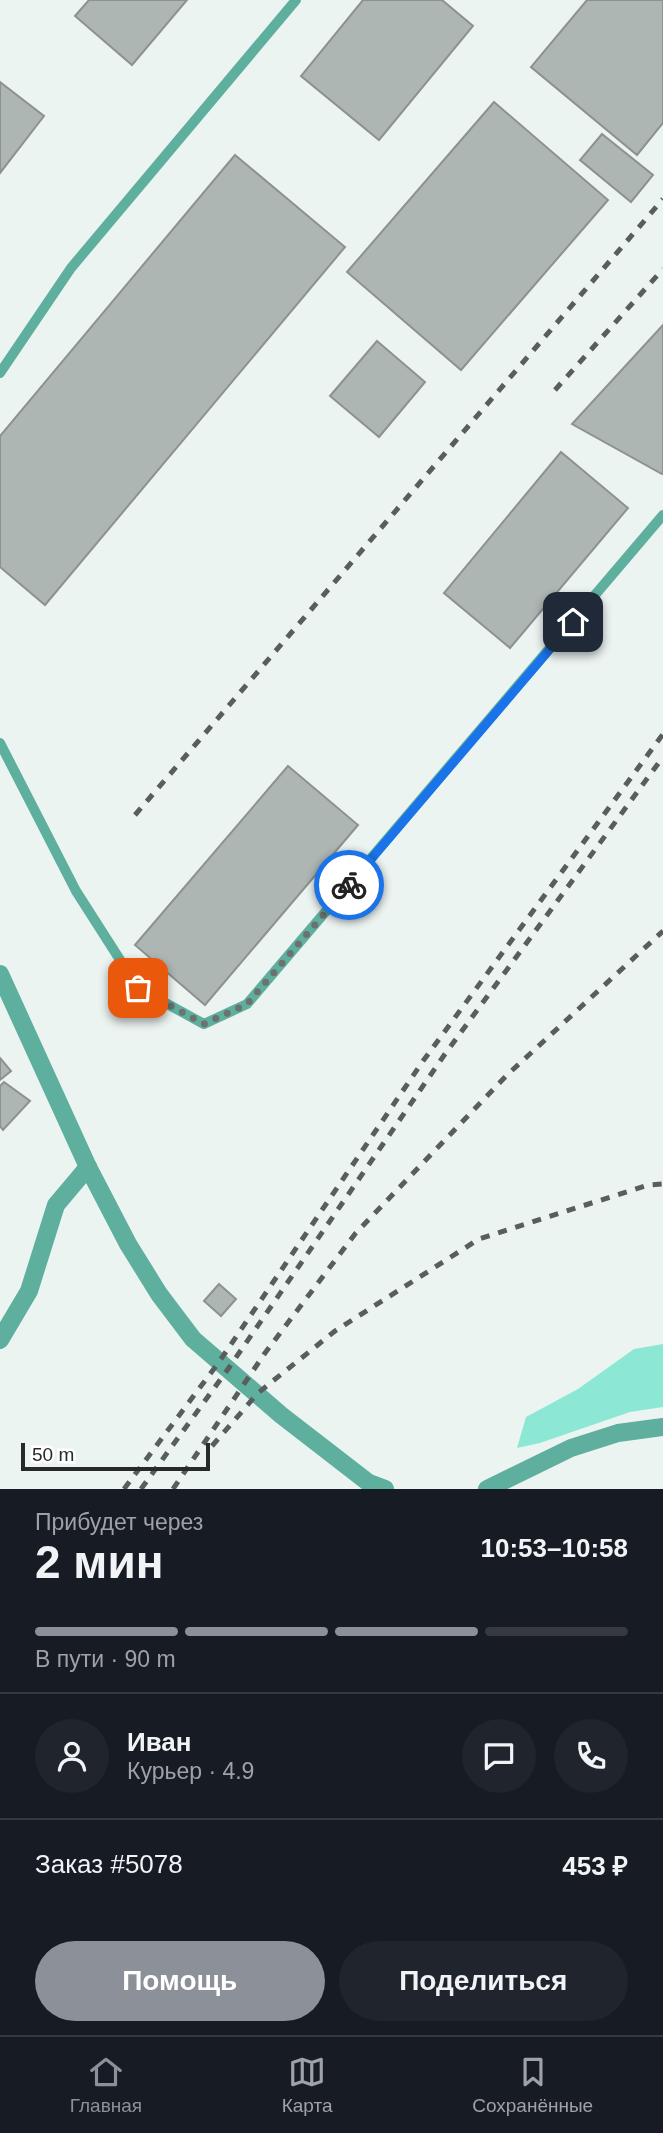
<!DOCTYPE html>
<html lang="ru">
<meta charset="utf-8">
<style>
body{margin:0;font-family:Arial,sans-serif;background:#20242c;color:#f1f3f6;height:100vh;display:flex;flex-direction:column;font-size:26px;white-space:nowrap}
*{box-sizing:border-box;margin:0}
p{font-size:23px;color:#9ea1a6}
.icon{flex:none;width:38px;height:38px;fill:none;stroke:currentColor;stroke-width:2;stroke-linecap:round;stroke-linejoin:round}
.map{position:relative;height:1489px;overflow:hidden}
.side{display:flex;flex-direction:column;background:#171b24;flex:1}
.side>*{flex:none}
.scale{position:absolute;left:21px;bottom:18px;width:189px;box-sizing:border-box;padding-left:7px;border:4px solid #282a2a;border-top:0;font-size:19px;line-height:24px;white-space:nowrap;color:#282a2a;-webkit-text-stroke:5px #fff;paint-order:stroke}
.pin{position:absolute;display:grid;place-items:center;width:60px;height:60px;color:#fff;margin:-30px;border-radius:14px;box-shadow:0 4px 10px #0006}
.courier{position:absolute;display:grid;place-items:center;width:70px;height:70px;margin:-35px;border:5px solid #1a73e8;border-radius:50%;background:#fff;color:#222;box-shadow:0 2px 9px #0007}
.overview em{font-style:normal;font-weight:700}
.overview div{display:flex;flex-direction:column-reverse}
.overview{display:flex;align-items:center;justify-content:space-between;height:119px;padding:0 35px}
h1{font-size:46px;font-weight:700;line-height:52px}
.bar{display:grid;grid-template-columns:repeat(4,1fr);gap:10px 7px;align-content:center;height:84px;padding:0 35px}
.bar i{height:9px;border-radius:5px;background:#363941}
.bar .selected{background:#8c9099}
.bar p{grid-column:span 4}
.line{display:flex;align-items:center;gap:18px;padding:0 35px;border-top:2px solid #363941}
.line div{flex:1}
.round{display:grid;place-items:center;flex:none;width:74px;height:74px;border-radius:37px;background:#20242c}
.button{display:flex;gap:14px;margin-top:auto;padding:14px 35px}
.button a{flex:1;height:80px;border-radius:42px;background:#8c9099;color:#fff;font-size:28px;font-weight:700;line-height:80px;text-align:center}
.button a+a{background:#20242c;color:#f1f3f6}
.dock{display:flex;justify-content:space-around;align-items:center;height:98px;border-top:2px solid #363941;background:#171b24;font-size:19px;color:#9ea1a6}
.dock a{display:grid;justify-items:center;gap:4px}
.dock .selected{color:#8c9099}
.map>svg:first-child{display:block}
</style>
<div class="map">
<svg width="663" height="1489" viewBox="0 0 663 1489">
<rect width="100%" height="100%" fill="#ecf4f2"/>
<path fill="#8ce8d4" d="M663,1344v63l-33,5 -90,31 -23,5 9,-31 52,-28 56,-40z"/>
<path fill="#aeb6b4" stroke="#8b9291" stroke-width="2" d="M89,0h98l-55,65 -57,-49z
M363,0h79l31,26 -94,114 -78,-64z
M587,0h76v123l-26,32 -106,-88z
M0,82l44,34 -44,57z
M494,102l114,98 -147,170 -114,-98z
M602,134l51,41 -22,27 -51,-42z
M235,155l110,92 -300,358 -45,-38v-131z
M663,325v148l-1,1 -90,-50z
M377,341l48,41 -46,55 -49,-41z
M561,452l67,56 -118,140 -66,-55z
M288,766l70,59 -153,180 -70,-60z
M0,1058l11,13 -11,9z
M4,1082l26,19 -27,29 -3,-4v-40z
M219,1284l17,15 -15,17 -17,-15z"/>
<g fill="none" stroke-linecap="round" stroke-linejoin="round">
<path stroke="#5eaf9e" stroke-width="10" d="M0,373l71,-105 225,-268
M0,743l76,148 62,97 66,36 43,-20 416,-489"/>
<path stroke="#5eaf9e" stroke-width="18" d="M0,1340l29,-49 27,-86 32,-38"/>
<path stroke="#5eaf9e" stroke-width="18" d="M0,974l88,193 40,77 31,50 34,45 88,76 88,68 16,6
M487,1489l84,-41 47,-15 45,-6"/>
<path stroke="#595d5c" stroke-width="5" stroke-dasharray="9 9" stroke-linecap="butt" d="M555,390l108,-121
M135,815l528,-616
M212,1446l46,-53 77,-62 144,-92 169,-54 15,-1
M124,1489l95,-127 204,-301 240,-327
M141,1489l87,-120 217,-315 218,-297
M173,1489l92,-136 90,-119 151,-158 157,-145"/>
</g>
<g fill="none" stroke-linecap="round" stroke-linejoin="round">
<path stroke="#6d7170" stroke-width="7" stroke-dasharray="0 12.6" d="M138,988l66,36 43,-20 102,-119"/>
<path stroke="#1a73e8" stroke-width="9" d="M349,885l224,-263"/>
</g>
</svg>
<div class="scale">50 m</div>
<div class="pin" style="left:138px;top:988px;background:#ea580c"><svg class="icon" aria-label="bag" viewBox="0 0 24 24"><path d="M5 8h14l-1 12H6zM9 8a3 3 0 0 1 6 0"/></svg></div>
<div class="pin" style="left:573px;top:622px;background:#1f2937"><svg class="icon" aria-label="home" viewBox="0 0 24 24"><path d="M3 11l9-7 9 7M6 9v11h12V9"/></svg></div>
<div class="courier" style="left:349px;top:885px"><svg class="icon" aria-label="bike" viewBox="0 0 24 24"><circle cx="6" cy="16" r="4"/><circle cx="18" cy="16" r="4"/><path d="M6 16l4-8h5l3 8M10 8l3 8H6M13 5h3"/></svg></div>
</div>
<section class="side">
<div class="overview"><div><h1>2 мин</h1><p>Прибудет через</p></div><em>10:53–10:58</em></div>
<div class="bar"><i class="selected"></i><i class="selected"></i><i class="selected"></i><i></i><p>В пути · 90 m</p></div>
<div class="line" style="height:126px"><a class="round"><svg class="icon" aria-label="person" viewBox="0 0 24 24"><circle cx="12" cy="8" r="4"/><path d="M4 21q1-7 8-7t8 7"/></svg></a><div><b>Иван</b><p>Курьер · 4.9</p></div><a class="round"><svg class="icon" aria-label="chat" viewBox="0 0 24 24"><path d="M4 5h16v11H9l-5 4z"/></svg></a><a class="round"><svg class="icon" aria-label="phone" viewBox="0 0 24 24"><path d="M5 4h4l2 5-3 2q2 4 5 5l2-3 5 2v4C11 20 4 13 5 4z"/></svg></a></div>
<div class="line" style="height:91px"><div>Заказ #5078</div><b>453 ₽</b></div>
<div class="button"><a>Помощь</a><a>Поделиться</a></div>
</section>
<nav class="dock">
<a class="selected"><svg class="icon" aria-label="home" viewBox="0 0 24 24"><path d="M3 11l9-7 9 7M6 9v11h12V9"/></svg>Главная</a>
<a><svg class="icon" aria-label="map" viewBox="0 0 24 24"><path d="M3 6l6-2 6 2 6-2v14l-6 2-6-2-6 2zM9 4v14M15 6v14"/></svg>Карта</a>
<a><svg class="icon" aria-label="saved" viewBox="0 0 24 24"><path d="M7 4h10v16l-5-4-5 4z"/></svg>Сохранённые</a>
</nav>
